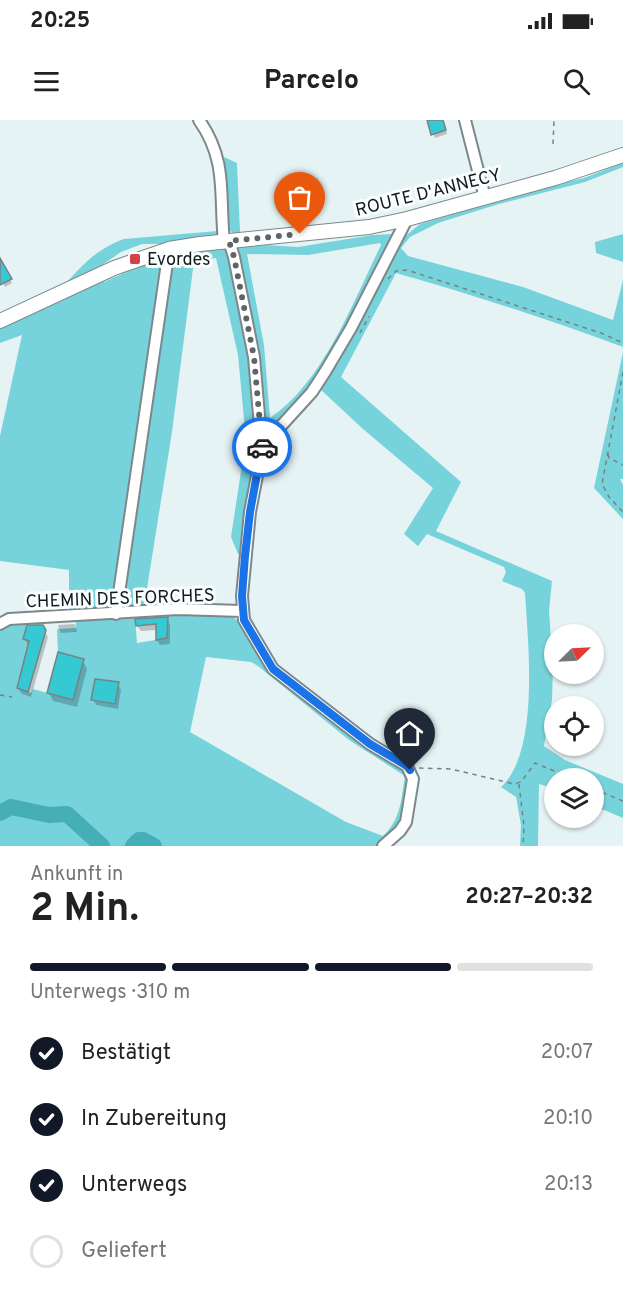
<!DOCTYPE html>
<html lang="de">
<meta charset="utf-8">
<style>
body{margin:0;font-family:Overpass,sans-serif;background:#f6f6f6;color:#222;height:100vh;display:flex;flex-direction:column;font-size:22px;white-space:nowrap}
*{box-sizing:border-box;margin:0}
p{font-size:20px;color:#767676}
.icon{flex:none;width:33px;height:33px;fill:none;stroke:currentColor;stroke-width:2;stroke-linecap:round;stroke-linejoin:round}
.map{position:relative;height:726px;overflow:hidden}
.details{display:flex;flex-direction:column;background:#fff;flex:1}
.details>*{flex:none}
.needle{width:39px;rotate:66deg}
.tools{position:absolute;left:544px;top:504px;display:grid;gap:12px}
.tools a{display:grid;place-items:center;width:60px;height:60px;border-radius:50%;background:#fff;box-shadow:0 2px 4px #0004;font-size:30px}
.pin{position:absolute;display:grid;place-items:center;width:51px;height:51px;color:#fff;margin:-62px -26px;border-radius:50% 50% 50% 0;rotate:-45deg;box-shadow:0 0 6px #0007}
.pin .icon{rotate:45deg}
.courier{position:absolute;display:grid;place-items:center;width:60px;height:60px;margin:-30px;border:4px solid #1a73e8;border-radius:50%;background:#fff;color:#222;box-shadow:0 2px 8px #0007}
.summary em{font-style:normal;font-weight:700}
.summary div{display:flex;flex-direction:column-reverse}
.summary{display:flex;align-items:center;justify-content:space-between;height:102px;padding:0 30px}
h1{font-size:39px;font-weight:700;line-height:45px}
.bar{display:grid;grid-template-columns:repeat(4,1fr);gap:9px 6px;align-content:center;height:72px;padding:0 30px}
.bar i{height:8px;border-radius:4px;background:#e0e0e0}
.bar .on{background:#111827}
.bar p{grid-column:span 4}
ol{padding:0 30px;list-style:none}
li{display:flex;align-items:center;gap:18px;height:66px}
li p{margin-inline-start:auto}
li .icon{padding:6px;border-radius:50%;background:#111827;color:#fff;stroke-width:4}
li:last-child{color:#767676}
li i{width:33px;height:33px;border:3px solid #e0e0e0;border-radius:50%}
.status{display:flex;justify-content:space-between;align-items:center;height:42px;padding:0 30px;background:#fff;direction:ltr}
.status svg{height:16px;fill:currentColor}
header{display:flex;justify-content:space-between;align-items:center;height:78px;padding:0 30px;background:#fff;font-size:27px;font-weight:700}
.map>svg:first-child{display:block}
</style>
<div class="status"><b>20:25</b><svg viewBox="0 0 49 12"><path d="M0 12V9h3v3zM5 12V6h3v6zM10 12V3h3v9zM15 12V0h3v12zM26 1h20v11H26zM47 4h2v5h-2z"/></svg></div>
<header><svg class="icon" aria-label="menu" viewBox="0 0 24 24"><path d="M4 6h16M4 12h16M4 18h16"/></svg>Parcelo<svg class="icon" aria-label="search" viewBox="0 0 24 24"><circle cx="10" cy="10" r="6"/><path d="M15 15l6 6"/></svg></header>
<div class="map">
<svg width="623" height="726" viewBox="0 0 623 726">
<rect width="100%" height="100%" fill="#e6f3f4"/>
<path fill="#77d3db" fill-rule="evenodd" d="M224,37l13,6 3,69 -7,1 -6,-5z
M623,43v4l-38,15 -86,22 -61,19 -28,14 -9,11 7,8 115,31 90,33 10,-40v67c-75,-28 -150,-52 -227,-74l-55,104 120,105 -25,49 116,50 -3,30 4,56 -1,33 -8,46 21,14 58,24v34l-19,-8h-10v-32h-39v11l-16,-5 -1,62h-18l1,-21 -5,-28 -15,-10c39,-36 27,-144 24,-194l-3,-4 -20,-8 4,-9 -2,-5 -77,-33 -9,12 -14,-12 29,-46 -70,-59 -43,-40 28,-47 55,-104 17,-14 130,-38 34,-8z
M217,111v5l-52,8h-23l-21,8 -19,13 -35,17c19,-21 31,-33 57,-43z
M393,114l-6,15 -30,61 -50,84 -43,45 -27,-191 28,-3 33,2 75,-12zM380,123l1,2c-28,57 -57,136 -111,173l-6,-73 -17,-91 61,1z
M623,114v28l-27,-9 -1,-11z
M217,127l9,1 3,3 20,91 10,93 -18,120 -3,-1 -7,-17 14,-92v-15l-7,-75 -22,-97 -22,3 -22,171 -28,175c-11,0 -20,-4 -32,-5l-8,6 -35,3v-41l-69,-9v-125l22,-101 -22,8v-15l103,-48 1,2c37,-18 73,-28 113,-35z
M623,232v127h-3l3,6v34l-29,-31z
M189,493l42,2 8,7 29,47 134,98 7,8 -8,50 -24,21h-275l-19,-22 -4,4 13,14 7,4h-99v-218l3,-3 24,-1 -4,15 6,2 -12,47 14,5 2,-4 40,11 10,-41 -25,-7 -1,-23 19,-1v-7l59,-3 2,25 30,-5 1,-23zM206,537l45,5 7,4 91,74 56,36c-4,24 -4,43 -22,60l-37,-14 -156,-90z"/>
<path fill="#0003" d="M430,0h13l4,14 -12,4z
M3,146l9,17 -7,4 -5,-8v-12z
M167,499l3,6v19l-10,1 -3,-5v-10l-16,1 -4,-5z
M75,504l2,8 -16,1 -2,-4 -1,-4z
M42,506l6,11 -17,60 -9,-3 -4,-6 11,-42 -4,-7z
M83,541l4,8 -10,38 -24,-6 -4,-8z
M118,564l3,6 -3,19 -22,-4 -3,-6z"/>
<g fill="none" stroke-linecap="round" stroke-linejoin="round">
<path stroke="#46aeb7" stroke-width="16" d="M0,693l11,-6 38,8 18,-1 35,32
M133,726l6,-6h4l11,6"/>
</g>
<path fill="#35c9d4" stroke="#778384" stroke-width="1.5" d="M427,0h16l3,10 -15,5z
M0,138l12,21 -12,6z
M168,497l-1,21 -11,2v-16l-20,2 -1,-7z
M27,505h16l3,5 -18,62 -11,-4 12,-47 -6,-2z
M58,532l26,7 -11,41 -26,-7z
M95,559l24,3 -4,22 -24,-4z"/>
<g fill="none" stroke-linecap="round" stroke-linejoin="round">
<defs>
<path id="minor" d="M199,0c29,41 20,75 25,122
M465,0l20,78
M229,121l5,16 20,100 8,93
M116,494l53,-365
M0,504l9,-5 169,-10 64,2
M383,726l17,-15 6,-9 7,-43 -6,-13 -37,-22 -97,-75 -29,-49 -2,-24 8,-84 12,-62 9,-13 41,-45 13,-20 26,-44 56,-109"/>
<path id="major" d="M0,201l114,-53 55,-19 31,-5 169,-17 38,-8 148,-41 68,-23"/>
</defs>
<use href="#minor" stroke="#7c8889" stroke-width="14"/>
<use href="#major" stroke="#7c8889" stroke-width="16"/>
<path stroke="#788081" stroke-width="1.5" stroke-dasharray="4.5 4.5" stroke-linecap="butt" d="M553,24l1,-24
M388,159l8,-8 11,-1 194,63 22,10
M360,213l9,-17
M623,252l-21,112 7,13 14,15
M608,334l1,4 14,7
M0,575l12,2
M419,648l32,1 63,15 7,-2 14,-19 36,15
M519,664l5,42 -1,20
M594,669l29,12"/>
<use href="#minor" stroke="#fff" stroke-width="10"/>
<use href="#major" stroke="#fff" stroke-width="14"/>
</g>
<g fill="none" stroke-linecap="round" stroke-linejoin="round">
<path stroke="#5e6566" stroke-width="6" stroke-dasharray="0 10.8" d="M262,327l-8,-90 -20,-100 -5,-16 71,-7"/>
<path stroke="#1a73e8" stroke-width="8" d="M262,327l-12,65 -5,44 -3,40 2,24 29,49 97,75 37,22 3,4"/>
</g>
<rect fill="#d24348" stroke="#f9feff" stroke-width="2" x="129" y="133" width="12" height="12" rx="3"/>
<g text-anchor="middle" stroke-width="6" stroke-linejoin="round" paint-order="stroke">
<g font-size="18" fill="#141919" stroke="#f9feff">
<text transform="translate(428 72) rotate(-14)" y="6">ROUTE D'ANNECY</text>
<text transform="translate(120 478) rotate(-2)" y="6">CHEMIN DES FORCHES</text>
</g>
<g font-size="18" fill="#141919" stroke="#f9feff" text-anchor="start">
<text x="147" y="145">Evordes</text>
</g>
</g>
</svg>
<div class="tools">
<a><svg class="needle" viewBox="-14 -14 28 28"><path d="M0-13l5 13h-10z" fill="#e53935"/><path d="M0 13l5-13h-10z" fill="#767676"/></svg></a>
<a><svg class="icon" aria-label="locate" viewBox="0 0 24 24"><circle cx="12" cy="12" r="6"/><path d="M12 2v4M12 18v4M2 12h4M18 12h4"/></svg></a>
<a><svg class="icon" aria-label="layers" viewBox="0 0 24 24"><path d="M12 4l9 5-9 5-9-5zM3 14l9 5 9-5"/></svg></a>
</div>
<div class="pin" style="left:300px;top:114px;background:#ea580c"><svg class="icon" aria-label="bag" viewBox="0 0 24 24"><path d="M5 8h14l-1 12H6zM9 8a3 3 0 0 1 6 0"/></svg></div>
<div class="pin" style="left:410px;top:650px;background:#1f2937"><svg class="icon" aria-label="home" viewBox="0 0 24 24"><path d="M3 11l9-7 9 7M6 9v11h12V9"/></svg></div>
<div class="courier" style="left:262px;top:327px"><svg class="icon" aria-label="car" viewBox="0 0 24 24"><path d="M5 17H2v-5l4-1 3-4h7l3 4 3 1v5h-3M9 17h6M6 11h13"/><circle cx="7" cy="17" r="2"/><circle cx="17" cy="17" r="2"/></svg></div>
</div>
<section class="details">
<div class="summary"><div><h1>2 Min.</h1><p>Ankunft in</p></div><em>20:27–20:32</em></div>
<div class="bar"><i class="on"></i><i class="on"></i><i class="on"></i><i></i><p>Unterwegs · 310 m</p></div>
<ol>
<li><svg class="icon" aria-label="check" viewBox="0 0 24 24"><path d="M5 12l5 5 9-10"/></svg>Bestätigt<p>20:07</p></li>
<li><svg class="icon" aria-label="check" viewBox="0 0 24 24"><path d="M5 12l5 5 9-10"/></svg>In Zubereitung<p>20:10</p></li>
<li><svg class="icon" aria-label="check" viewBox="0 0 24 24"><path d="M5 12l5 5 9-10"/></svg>Unterwegs<p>20:13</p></li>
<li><i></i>Geliefert</li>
</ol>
</section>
